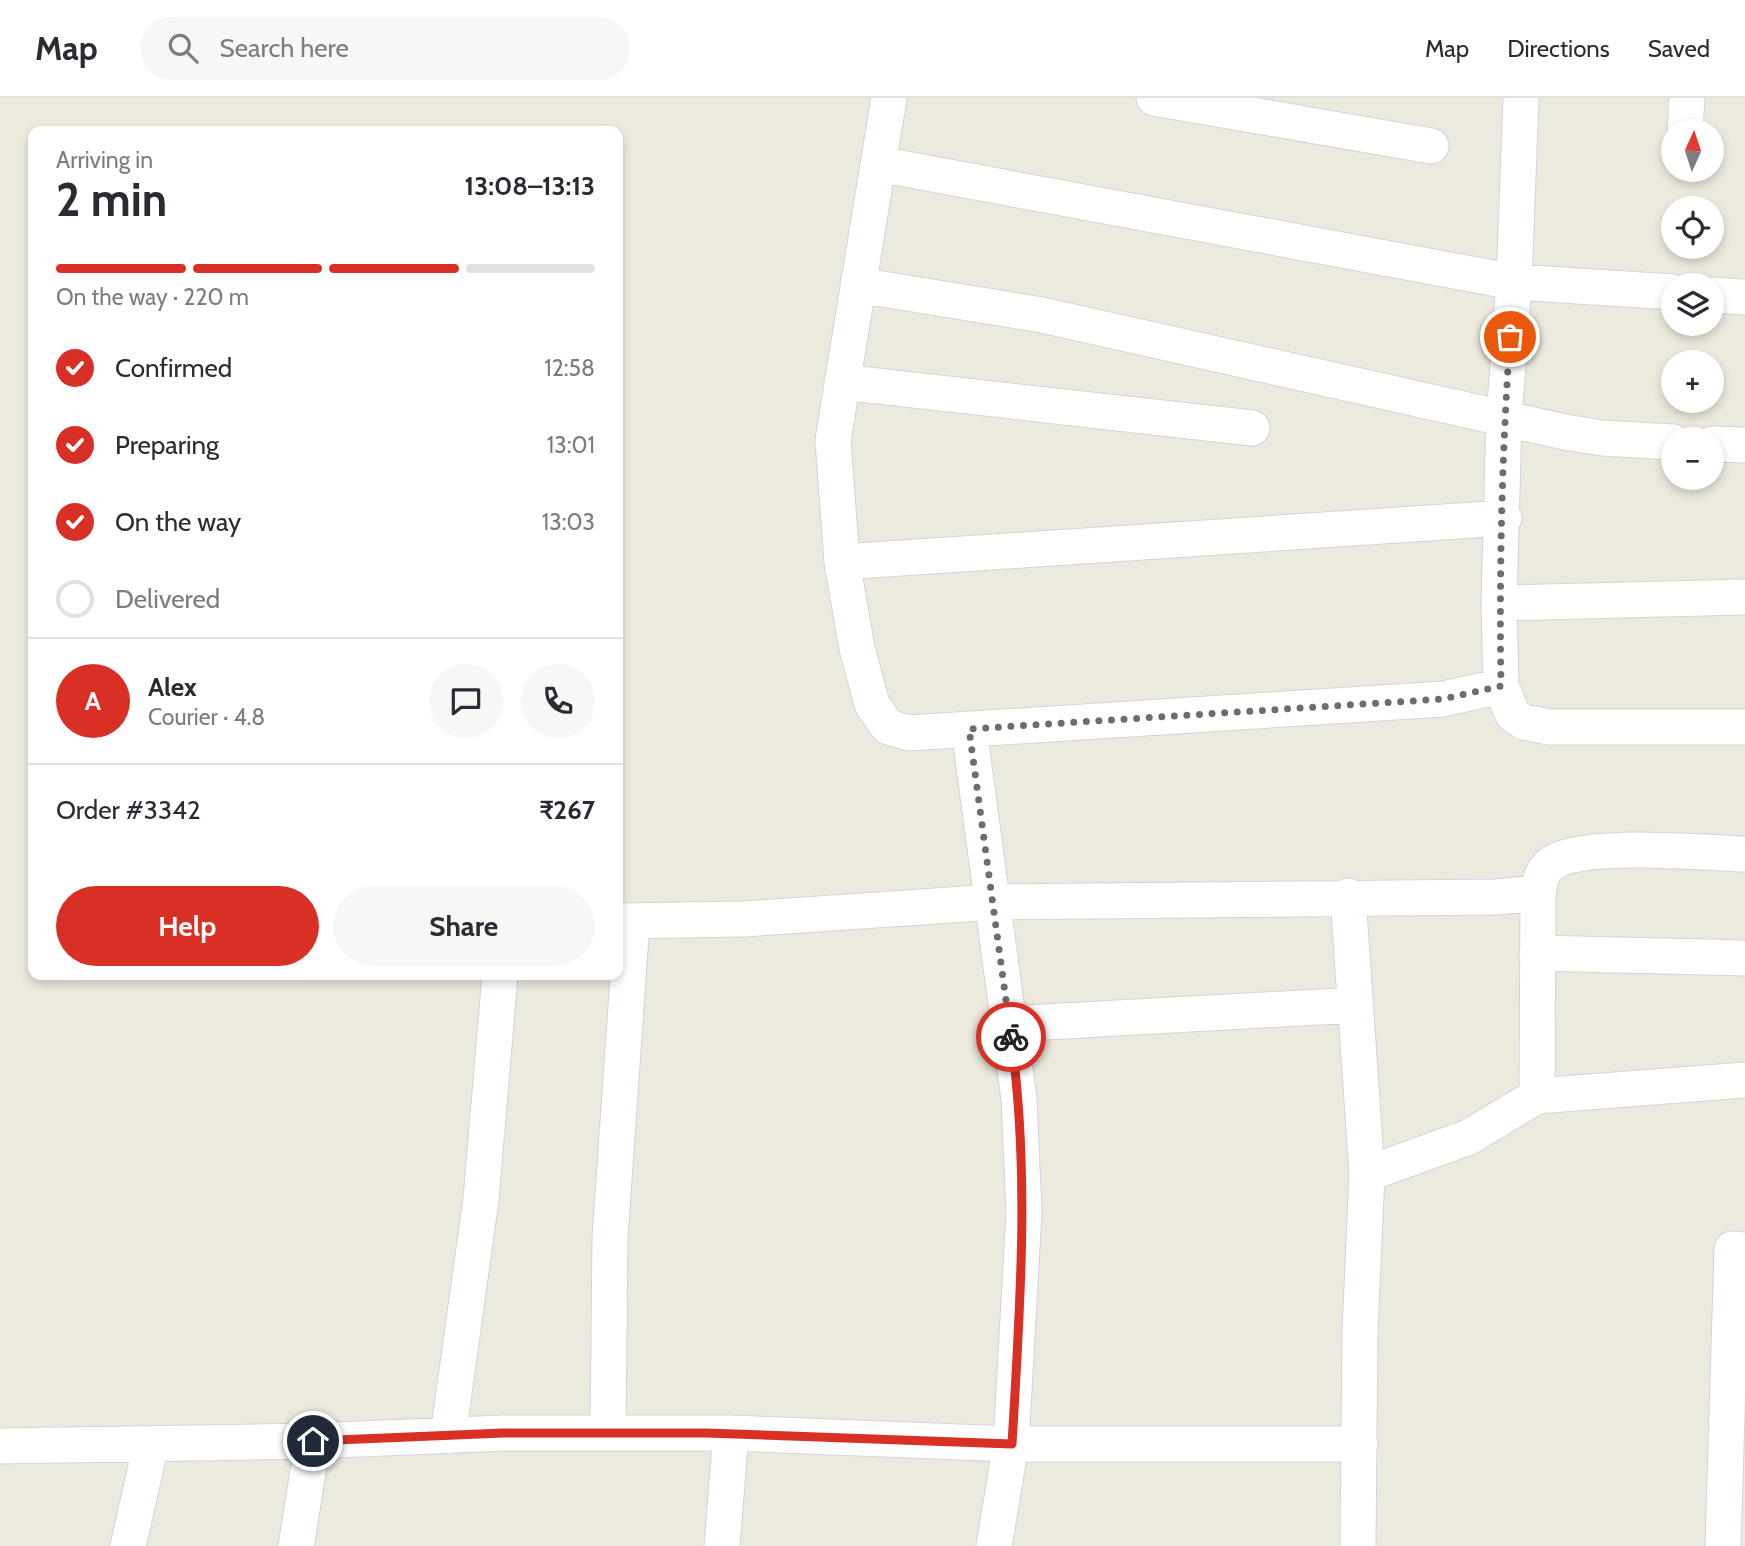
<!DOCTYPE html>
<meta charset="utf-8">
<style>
body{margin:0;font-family:Cabin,sans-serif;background:#f7f7f7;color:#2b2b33;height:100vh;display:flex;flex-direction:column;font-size:26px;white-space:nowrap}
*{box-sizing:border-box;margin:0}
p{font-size:23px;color:#7c7c81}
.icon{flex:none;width:38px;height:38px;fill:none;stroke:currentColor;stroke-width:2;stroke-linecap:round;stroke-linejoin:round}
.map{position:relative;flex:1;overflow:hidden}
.sheet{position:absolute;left:28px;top:28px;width:595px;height:854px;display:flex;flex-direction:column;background:#fff;border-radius:14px;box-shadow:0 4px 10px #0003}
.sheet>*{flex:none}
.needle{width:46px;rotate:3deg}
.controls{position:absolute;left:1661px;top:21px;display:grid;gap:14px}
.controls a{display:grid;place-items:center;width:63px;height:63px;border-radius:50%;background:#fff;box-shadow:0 4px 10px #0003;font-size:35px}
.pin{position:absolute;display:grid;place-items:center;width:60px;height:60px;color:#fff;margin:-30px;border:4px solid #fff;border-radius:50%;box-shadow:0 2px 7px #0007}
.courier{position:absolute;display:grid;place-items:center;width:70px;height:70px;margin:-35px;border:5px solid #d93025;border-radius:50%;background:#fff;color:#222;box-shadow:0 2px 9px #0007}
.headline em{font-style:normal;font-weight:700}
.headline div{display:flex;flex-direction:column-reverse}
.headline{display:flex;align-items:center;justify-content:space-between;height:119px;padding:0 28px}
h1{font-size:46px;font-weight:700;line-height:52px}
.bar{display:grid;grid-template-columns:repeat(4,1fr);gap:10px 7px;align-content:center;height:84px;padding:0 28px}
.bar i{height:9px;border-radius:5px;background:#e1e1e2}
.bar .on{background:#d93025}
.bar p{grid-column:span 4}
.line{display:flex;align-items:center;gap:18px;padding:0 28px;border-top:2px solid #e1e1e2}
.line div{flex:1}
.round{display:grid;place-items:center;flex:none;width:74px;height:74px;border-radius:37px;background:#f7f7f7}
ol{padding:0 28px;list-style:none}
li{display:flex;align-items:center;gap:21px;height:77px}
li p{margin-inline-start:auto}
li .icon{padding:7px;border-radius:50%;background:#d93025;color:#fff;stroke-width:4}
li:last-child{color:#7c7c81}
li i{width:38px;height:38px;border:4px solid #e1e1e2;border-radius:50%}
.button{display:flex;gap:14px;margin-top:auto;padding:14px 28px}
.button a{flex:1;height:80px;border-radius:42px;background:#d93025;color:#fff;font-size:28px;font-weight:700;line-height:80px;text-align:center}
.button a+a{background:#f7f7f7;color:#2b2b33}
header{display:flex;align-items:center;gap:42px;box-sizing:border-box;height:98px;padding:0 35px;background:#fff;border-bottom:2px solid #e1e1e2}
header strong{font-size:33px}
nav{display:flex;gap:38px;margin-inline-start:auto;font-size:24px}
.search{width:490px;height:63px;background:#f7f7f7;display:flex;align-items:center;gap:18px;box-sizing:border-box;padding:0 24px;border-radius:38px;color:#7c7c81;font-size:26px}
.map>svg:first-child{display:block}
</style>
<header>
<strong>Map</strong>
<div class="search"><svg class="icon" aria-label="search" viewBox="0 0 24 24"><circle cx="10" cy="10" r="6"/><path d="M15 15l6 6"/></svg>Search here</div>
<nav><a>Map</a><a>Directions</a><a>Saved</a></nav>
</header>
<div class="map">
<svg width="1745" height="1448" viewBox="0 0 1745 1448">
<rect width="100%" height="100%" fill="#eceadd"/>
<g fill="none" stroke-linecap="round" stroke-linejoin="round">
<defs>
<path id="street" d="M889,0l-56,342 9,122 15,86 15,56 16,23 21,6 534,-34 58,-13
M1154,0l277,48
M1521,0l-7,184 -10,137 -5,184 2,83 12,29 11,7 25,5h196
M1685,33l2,-33
M879,66l635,118 159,10
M858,187l184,30 523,117 37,6 71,4
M1712,197l33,2
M842,284l410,46
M1712,346l33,1
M842,464l662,-44
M1499,505l246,-6
M969,631l50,370 5,113 -13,232 -17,102
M1348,798l19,278 -7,158 -2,214
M618,823l126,-2 250,-17 502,-5 42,-4
M1537,855l208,5
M1009,926l346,-19
M1537,998l1,-203c2,-12 3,-21 13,-29 28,-23 154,-11 194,-10
M1367,1076l102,-37 68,-41 208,-16
M608,1335l2,-196 22,-316
M448,1338l33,-237 19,-224
M0,1348l313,-5 190,-8h228l280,11h349
M128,1448l23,-101
M296,1448l17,-105
M722,1448l9,-113
M1723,1448l9,-297 13,1"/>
</defs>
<use href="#street" stroke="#d3d2e3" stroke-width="37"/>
<use href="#street" stroke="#fff" stroke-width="35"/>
</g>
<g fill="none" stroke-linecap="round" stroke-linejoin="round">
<path stroke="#6e6d69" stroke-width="7" stroke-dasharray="0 12.6" d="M1011,939l-42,-308 474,-30 58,-13c-2,-116 1,-234 9,-349"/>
<path stroke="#d93025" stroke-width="9" d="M313,1343l190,-8h203l306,11c8,-137 18,-271 -1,-407"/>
</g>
</svg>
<div class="controls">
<a><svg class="needle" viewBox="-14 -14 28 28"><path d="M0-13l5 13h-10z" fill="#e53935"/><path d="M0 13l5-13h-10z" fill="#7c7c81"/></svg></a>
<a><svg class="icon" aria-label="locate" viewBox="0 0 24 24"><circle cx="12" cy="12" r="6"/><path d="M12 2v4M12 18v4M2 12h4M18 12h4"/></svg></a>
<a><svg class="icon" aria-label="layers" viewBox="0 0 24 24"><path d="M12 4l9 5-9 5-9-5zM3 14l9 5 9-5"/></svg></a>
<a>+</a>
<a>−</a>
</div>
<div class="pin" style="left:1510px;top:239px;background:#ea580c"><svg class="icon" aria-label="bag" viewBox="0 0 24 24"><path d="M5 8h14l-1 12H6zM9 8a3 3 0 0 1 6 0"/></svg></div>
<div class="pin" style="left:313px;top:1343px;background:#1f2937"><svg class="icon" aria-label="home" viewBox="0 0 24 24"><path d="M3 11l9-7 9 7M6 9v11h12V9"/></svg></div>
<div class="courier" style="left:1011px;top:939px"><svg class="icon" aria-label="bike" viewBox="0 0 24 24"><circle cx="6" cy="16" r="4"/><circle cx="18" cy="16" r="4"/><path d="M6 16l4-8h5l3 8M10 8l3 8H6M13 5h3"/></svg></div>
<section class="sheet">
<div class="headline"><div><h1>2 min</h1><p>Arriving in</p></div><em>13:08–13:13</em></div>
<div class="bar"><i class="on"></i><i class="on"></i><i class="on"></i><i></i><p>On the way · 220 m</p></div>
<ol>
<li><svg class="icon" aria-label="check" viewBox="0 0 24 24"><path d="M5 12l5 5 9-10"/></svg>Confirmed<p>12:58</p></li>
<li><svg class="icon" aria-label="check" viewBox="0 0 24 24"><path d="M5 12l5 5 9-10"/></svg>Preparing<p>13:01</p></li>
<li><svg class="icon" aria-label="check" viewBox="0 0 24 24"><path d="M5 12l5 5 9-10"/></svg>On the way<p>13:03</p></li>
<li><i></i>Delivered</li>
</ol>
<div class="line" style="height:126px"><b class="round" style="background:#d93025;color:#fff">A</b><div><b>Alex</b><p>Courier · 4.8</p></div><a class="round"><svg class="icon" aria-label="chat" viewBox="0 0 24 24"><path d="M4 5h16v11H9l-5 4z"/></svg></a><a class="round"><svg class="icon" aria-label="phone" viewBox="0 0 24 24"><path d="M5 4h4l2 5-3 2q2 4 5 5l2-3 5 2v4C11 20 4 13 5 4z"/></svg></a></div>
<div class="line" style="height:91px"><div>Order #3342</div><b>₹267</b></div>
<div class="button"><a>Help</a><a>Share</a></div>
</section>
</div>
